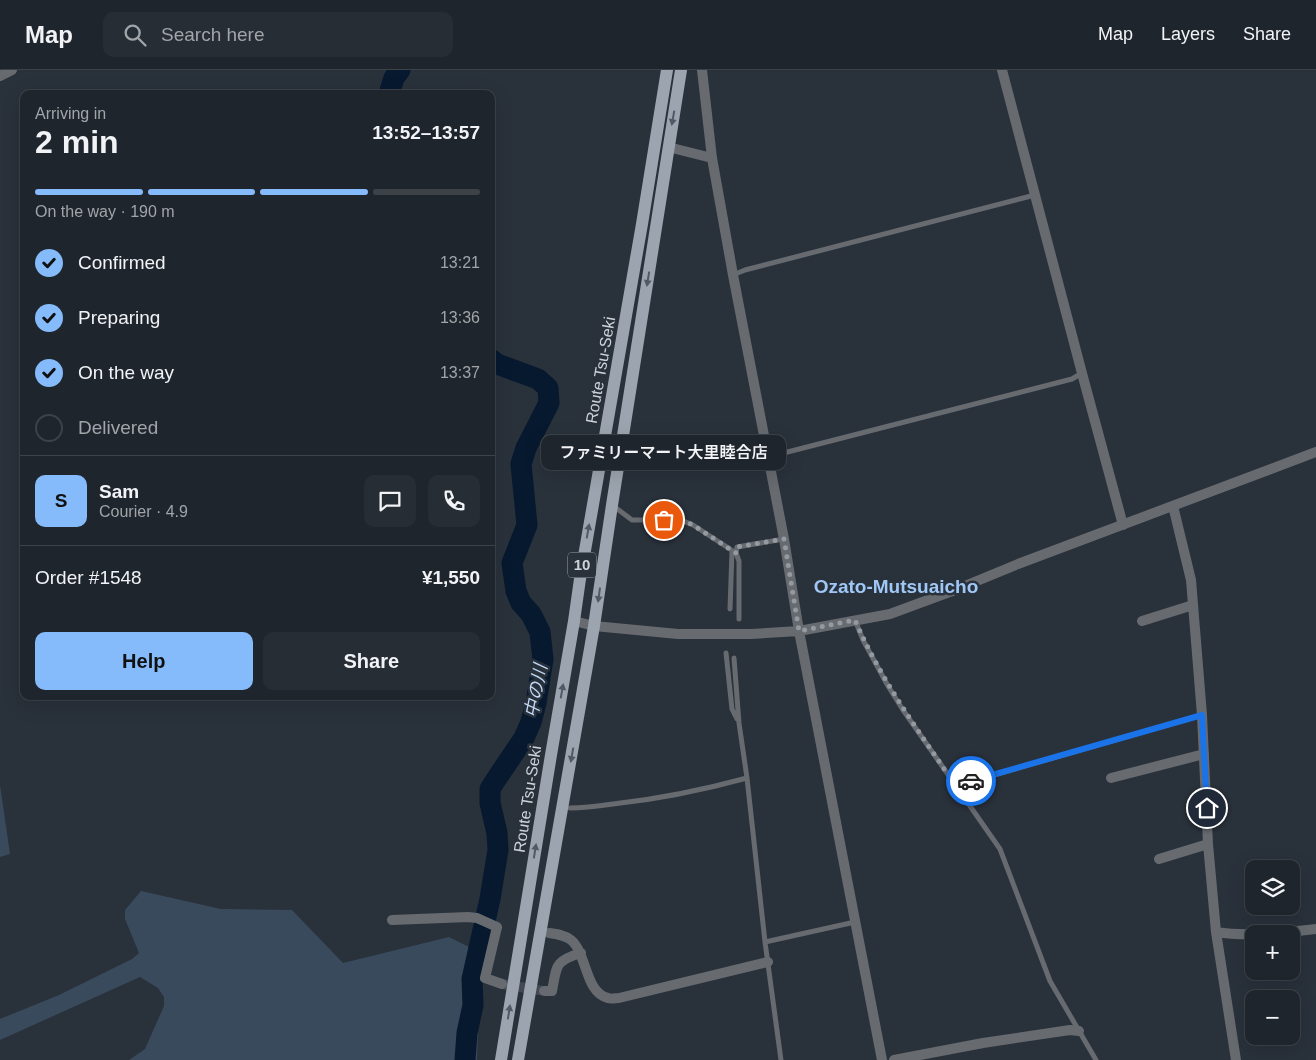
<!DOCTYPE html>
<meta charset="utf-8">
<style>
body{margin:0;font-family:Helvetica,"Noto Sans JP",sans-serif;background:#272d34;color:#f1f3f6;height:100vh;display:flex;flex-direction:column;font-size:19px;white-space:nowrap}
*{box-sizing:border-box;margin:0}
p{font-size:16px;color:#a1a5a9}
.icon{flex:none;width:28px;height:28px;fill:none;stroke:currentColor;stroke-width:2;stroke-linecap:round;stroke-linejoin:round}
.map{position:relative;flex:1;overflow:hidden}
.sheet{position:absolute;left:20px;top:20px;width:475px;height:610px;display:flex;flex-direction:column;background:#1f252c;border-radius:10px;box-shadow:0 5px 20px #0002,0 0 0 1px #3c4248}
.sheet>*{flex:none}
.fabs{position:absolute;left:1245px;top:790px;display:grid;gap:10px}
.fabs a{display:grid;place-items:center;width:55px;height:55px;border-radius:10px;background:#1f252c;box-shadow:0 5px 20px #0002,0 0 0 1px #3c4248;font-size:25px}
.pin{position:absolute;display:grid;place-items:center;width:42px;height:42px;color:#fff;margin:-21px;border:2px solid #fff;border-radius:50%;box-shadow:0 1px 5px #0007}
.courier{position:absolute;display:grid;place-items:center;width:50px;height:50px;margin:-25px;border:4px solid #1a73e8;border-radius:50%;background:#fff;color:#222;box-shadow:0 1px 6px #0007}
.bubble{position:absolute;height:35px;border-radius:10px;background:#1f252c;box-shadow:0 5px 20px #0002,0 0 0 1px #3c4248;font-size:16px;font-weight:600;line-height:35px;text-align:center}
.overview em{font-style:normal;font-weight:600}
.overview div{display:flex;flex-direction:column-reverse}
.overview{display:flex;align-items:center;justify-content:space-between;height:85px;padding:0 15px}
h1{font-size:32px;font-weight:600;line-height:38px}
.bar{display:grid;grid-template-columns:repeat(4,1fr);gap:8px 5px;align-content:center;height:60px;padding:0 15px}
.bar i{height:6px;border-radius:4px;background:#3c4248}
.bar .on{background:#85bbfb}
.bar p{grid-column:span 4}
.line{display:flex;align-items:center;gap:12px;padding:0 15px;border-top:1px solid #3c4248}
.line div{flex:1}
.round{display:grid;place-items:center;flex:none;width:52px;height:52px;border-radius:10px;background:#272d34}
ol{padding:0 15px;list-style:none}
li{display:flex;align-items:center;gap:15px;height:55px}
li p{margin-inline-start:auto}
li .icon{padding:5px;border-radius:50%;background:#85bbfb;color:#111;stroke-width:4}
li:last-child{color:#a1a5a9}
li i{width:28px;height:28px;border:2px solid #3c4248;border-radius:50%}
.button{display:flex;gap:10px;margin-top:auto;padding:10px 15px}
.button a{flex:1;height:58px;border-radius:10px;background:#85bbfb;color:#111;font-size:20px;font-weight:600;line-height:58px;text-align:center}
.button a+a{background:#272d34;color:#f1f3f6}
header{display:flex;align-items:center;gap:30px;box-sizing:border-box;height:70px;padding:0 25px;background:#1f252c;border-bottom:1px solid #3c4248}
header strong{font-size:24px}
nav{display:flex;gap:28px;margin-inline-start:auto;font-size:18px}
.search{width:350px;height:45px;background:#272d34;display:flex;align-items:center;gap:12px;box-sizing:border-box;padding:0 18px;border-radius:10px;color:#a1a5a9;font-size:19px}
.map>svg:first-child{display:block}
</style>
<header>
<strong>Map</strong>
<div class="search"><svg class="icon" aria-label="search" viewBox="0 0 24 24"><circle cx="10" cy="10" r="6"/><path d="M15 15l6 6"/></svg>Search here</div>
<nav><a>Map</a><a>Layers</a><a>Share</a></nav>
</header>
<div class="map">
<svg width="1316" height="990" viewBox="0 0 1316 990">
<rect width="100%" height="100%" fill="#29313b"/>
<path fill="#3a4a5d" d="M0,715l10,69 -10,3z
M141,821l80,18 71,1 51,53 106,-26 32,16 -4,107h-348l16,-11 19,-43v-9l-6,-9 -18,-11 -140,63v-21l59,-24 73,-36 7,-6 -14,-34v-9z"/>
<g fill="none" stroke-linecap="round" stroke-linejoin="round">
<path stroke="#06192f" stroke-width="21" d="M389,24l5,-16 6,-8
M465,990l2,-27 6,-28 -1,-26 18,-80 8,-49 -1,-17 -7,-30v-14l5,-8 29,-43 7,-16 5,-19 7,-44 -3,-27 -9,-18 -10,-11 -5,-12 -4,-28 15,-38 -6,-61 5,-16 23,-45 -1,-15 -10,-9 -41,-15 -6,-5"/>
<path stroke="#424953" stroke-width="10" stroke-dasharray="10 5" stroke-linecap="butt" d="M502,914l42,7"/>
<path stroke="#676b70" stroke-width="5" d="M733,205l12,-5 290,-75
M768,387l304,-78 10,-6
M612,435l20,15h49l12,5 43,28 1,-6 47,-8
M736,483l3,8v58
M730,539l2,-58
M855,550l8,20 25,46 15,24 97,139 50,132 46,79
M726,583l6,56 5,10
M734,588l5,65 8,55 18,164 16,118
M956,716l246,-71
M570,738c15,0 29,-2 43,-4 46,-5 90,-14 134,-26
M765,872l90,-20"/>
<path stroke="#676b70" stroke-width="10" d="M702,0l10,88
M1002,0l81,307 40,148
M0,6l12,-6
M1173,436l18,74 11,135 6,129 8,88 20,128
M1142,551l51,-16
M1111,708l93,-24
M1159,789l49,-15
M392,850l76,-3 9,1 20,9 -12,51 17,6
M1216,862c31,5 68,1 100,-3
M549,863c8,1 16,2 22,7 16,13 14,53 37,58 3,1 8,0 11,0l149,-36
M544,921h8c5,-25 2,-30 29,-38
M894,990l89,-17 87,-13 9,1"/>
<path stroke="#676b70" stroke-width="10" d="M668,77l44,11 21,117 51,264 15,92 83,429
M574,551l20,5 84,8h73l48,-3 91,-17 65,-24 63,-26 298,-112"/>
<path stroke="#9ca5af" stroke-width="12" d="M501,990l50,-305 23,-134 6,-42 62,-355 25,-154
M518,990l76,-434 18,-121 69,-435"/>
</g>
<defs><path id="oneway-solid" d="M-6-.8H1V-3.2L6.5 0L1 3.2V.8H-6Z" transform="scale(1.25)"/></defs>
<g fill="#515a64">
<use href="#oneway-solid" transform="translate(673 48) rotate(100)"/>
<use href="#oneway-solid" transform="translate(648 209) rotate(99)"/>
<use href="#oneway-solid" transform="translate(588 461) rotate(-80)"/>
<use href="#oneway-solid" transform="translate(599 525) rotate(98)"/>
<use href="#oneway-solid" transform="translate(562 621) rotate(-80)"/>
<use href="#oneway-solid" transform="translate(572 685) rotate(100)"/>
<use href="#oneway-solid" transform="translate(535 781) rotate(-81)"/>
<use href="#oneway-solid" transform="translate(509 942) rotate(-81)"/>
</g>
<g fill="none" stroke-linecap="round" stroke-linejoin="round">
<path stroke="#949aa2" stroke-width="5" stroke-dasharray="0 9" d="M664,450h17l12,5 43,28 1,-6 47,-8 15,92 56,-11c26,60 64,112 101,166l15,-5"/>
<path stroke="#1a73e8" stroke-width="6" d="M971,711l231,-66 5,93"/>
</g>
<g text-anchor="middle" stroke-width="5" stroke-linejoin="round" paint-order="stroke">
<rect fill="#29313b" stroke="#9ca2aa" stroke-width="1" x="568" y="482.5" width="28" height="25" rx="4"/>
<g font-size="15" font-weight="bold" fill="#cdd3d9">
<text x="582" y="500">10</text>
</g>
<g font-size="16" fill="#cdd3d9" stroke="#29313b">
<text transform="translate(600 300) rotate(-80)" y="6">Route Tsu-Seki</text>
<text transform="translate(527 729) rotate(-81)" y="6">Route Tsu-Seki</text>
</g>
<g font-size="18" font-style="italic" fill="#c0d8f6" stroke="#29313b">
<text transform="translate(536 621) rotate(-79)" y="6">中の川</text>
</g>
<g font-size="19" font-weight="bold" fill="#a0c8f7" stroke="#29313b">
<text x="896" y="523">Ozato-Mutsuaicho</text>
</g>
</g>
</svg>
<div class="fabs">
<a><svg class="icon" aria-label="layers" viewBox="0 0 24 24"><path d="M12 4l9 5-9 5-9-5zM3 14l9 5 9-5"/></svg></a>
<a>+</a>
<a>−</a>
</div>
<div class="pin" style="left:664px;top:450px;background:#ea580c"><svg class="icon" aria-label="bag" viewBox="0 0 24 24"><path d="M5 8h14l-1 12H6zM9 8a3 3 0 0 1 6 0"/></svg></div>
<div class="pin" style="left:1207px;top:738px;background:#1f2937"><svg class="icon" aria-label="home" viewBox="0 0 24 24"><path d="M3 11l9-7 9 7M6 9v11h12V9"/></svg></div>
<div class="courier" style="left:971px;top:711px"><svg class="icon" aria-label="car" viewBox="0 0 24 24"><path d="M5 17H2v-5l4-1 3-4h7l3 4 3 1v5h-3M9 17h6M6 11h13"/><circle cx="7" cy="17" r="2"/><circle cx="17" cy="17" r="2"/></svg></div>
<div class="bubble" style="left:541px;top:365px;width:245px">ファミリーマート大里睦合店</div>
<section class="sheet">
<div class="overview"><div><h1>2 min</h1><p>Arriving in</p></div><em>13:52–13:57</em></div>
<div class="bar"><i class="on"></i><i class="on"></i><i class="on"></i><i></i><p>On the way · 190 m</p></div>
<ol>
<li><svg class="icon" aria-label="check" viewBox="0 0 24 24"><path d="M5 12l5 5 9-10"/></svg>Confirmed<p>13:21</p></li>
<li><svg class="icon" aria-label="check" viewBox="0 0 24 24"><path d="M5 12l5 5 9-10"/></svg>Preparing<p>13:36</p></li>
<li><svg class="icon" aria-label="check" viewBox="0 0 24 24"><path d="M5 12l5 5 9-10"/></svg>On the way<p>13:37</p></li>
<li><i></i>Delivered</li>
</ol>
<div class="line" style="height:90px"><b class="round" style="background:#85bbfb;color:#111">S</b><div><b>Sam</b><p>Courier · 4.9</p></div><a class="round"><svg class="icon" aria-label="chat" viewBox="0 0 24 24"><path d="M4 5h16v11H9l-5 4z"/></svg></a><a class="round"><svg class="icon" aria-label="phone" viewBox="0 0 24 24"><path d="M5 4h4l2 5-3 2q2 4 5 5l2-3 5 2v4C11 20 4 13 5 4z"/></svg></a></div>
<div class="line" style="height:65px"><div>Order #1548</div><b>¥1,550</b></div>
<div class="button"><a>Help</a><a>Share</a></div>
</section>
</div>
